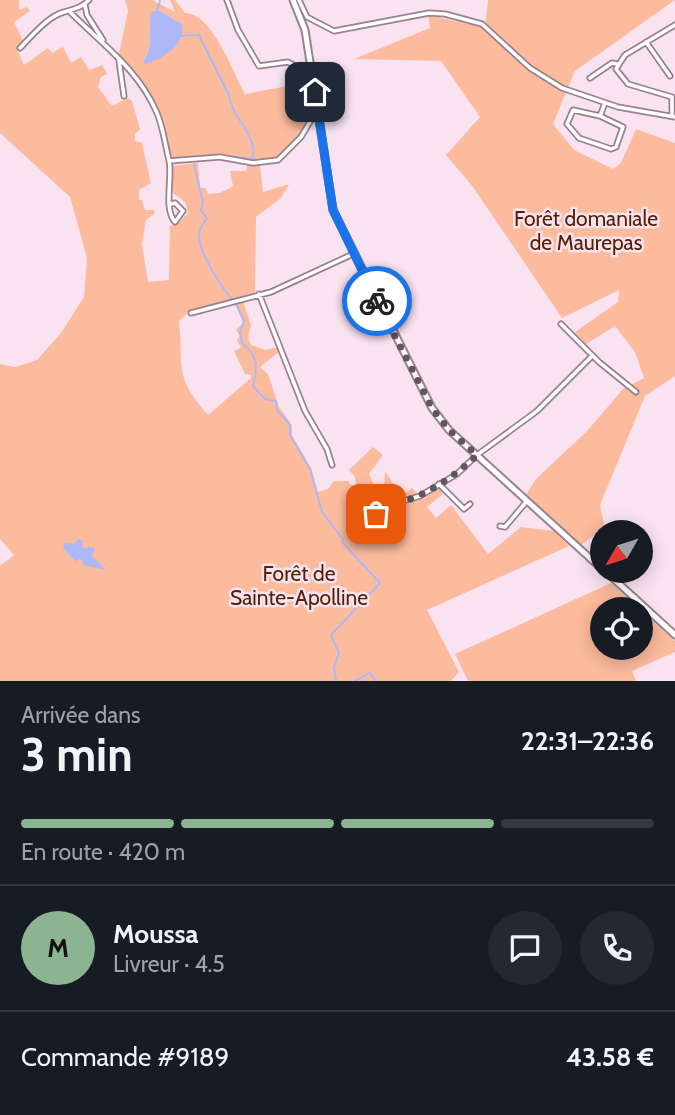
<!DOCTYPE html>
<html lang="fr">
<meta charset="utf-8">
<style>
body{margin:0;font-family:Cabin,sans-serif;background:#242831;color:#f1f3f6;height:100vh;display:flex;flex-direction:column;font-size:26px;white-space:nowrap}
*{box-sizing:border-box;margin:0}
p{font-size:23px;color:#9ea1a6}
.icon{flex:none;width:38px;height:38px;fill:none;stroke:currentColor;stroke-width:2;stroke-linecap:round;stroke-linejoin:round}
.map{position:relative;height:681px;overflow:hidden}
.panel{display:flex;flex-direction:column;background:#171b24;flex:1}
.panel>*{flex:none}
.needle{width:46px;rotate:231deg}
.buttons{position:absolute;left:590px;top:520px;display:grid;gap:14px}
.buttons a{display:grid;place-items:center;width:63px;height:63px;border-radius:50%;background:#171b24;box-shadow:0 4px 18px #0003;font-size:35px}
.pin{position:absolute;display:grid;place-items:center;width:60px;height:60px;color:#fff;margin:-30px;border-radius:14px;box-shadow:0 4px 10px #0006}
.courier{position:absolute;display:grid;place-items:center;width:70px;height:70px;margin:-35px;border:5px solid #1a73e8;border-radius:50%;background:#fff;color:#222;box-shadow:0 2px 9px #0007}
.summary em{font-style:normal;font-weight:800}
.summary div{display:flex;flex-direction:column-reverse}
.summary{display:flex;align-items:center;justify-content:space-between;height:119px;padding:0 21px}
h1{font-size:46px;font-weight:800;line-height:52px}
.bar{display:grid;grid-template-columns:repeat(4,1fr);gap:10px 7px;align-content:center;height:84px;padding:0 21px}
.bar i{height:9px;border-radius:5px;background:#363941}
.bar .active{background:#8bb590}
.bar p{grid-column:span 4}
.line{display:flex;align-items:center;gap:18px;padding:0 21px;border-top:2px solid #363941}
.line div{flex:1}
.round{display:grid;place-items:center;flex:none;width:74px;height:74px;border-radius:37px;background:#242831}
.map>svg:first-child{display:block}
</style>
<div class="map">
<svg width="675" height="681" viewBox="0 0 675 681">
<rect width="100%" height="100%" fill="#fae3f1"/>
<path fill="#fcbb9d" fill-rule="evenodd" d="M0,0h19v10l8,-3 3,4 -16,11 9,19 -6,8 7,16 24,-17 4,5 11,-6 8,16 10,-6 8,13 13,-5 5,9 -6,3 -3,10 14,19 16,-8 4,3 8,28 -5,5v7l7,2 9,40 -12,7v10h3l3,10h9l1,3 -9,7 -4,24 6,38 21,-2 1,-54 7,-2 11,-11 -3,-11 -12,-9 -1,-27 26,-3 2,25h6l2,6 12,-1 13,-7 -3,-15h16l4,-13 -22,-3 -57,5c-6,-46 -19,-70 -53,-101l10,-48 -3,-11h27l23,12 -5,-12h5l10,13c27,0 48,59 60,81l59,-11 7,37 -32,42 -19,3 3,27 26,-8 -8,14 -25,19 -1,75 -65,19 -11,10c5,49 -6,53 29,94l43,-37v-3l-6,-1 -11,-23 7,-3 -4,-8 3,-4 -4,-6 7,-7 -7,-18 -4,-1 11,-3 8,24 -3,13 3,7 14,5 13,-3 1,5 -19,15 8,7 11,33 13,18v10l19,33 7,24 10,-3 6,-8h14l3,4h5l-1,-8 -6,-7 24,-23 10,8 -14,19 8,17 7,-2 1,-18 13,20 8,2 6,-5 11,11 16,-11 4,6 -16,13 9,11 15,-13 37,49 33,-27 33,4 15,15 -142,64 32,62 -8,9h-451v-115l14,-11 -14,-16v-175l15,3 22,-7 24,-27 23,-36 3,-39 -17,-61 -70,-64zM158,10l24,14 -39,37c12,-14 3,-34 10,-49z
M488,0h187l-100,71 -22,53 21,26 39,19 8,-6 15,-34 39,14v233l-30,20 -45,109 5,23 -26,18 -55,-48 12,-19 52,-49 35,-41 21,-11 -9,-26 -20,-26 -29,18 -11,-12 43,-30 1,-12 -57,28 -89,-131 -27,-32 34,-38 -39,-56 -87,-2 76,-31 -2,-13 57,13z
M611,583l29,26h-38v39h38v-38l35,31v11l-43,19 4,10h-168l-13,-27z"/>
<path fill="#adb8f8" d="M158,10l24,14c3,24 -19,33 -37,41l-2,-4c12,-14 3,-34 9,-49z
M78,539l5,2 -1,7 11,-1 2,3 -3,6 14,14 -22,-5 -3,-6 -6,2 -12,-13 2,-6 9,2z"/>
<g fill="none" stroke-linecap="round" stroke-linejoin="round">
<path stroke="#adb8f8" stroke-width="2" d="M157,10l3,-9
M178,36l21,-1 30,60c2,23 29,39 24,64l-31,-3
M194,164l9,39 -2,8 6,7c-3,5 -7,10 -8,15 -2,17 22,54 33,66
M236,304l8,17 -4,11 2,11c16,13 16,23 11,43l12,13 11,2 1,9 13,15v10l20,34 12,43 21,27 -1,3 38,41 -49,52 8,18 -5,14 2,14
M355,681l15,-8 6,8"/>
<defs>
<path id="street" d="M227,0l11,30 21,36 29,-4 12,7 11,-3
M299,0l8,17 27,14 95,-18 16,1 37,10 48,44 32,20 56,19 57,10
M85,5l2,10 16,25
M70,12c32,32 69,58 87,101 6,14 8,31 12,47 4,18 -6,48 6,62l8,-11 -8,-8 -4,1
M646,42l24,34
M20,48c11,-11 28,-32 44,-36 10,-3 17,-4 25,-12
M119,61l5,35
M590,78l22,-15 5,1
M573,110l27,6 23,11 -7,20 -5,2 -32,-11 -12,-14z
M672,115v-18l-44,-13 -12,-15 9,-14 50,-30
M600,116l5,-13
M169,161l51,-4 33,6 25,-3 23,-23 10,-17v-20l-8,-31
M259,294l46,117 22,38 5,16
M191,313l80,-21 82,-38
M561,324l38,38 37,30
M439,484l25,25 6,-5
M363,523l26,-18 31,-9 37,-22 20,-19 60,-44 55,-55
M500,526l5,1 22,-26"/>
<path id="secondary" d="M293,0l12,30 28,180 99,198 17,22 153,139
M604,570l71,65"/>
</defs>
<use href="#street" stroke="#98828f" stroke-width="7"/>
<use href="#secondary" stroke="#98828f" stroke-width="9"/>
<use href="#street" stroke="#fff" stroke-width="3.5"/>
<use href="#secondary" stroke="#fff" stroke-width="5"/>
</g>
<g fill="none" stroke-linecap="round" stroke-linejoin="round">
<path stroke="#62555d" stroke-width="7" stroke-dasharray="0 12.6" d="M376,514c15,-10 30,-12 46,-20 21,-10 38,-23 55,-39l-28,-25 -17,-22 -55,-107"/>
<path stroke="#1a73e8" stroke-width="9" d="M315,92l18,118 44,91"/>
</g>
<g text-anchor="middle" stroke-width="5" stroke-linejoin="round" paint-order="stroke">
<g font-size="21" fill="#552103" stroke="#fae3f1">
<text x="586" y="226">Forêt domaniale<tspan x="586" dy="24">de Maurepas</tspan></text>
<text x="299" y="581">Forêt de<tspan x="299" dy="24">Sainte-Apolline</tspan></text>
</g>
</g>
</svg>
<div class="buttons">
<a><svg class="needle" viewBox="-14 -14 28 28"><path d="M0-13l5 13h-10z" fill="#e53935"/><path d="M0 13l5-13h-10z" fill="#9ea1a6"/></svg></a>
<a><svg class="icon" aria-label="locate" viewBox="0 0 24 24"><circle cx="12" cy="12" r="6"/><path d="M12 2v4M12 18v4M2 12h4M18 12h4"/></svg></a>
</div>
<div class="pin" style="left:376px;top:514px;background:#ea580c"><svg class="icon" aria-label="bag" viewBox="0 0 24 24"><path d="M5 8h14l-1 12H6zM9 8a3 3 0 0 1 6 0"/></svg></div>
<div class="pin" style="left:315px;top:92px;background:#1f2937"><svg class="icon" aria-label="home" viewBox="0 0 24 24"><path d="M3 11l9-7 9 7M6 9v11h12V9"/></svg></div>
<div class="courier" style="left:377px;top:301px"><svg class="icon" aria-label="bike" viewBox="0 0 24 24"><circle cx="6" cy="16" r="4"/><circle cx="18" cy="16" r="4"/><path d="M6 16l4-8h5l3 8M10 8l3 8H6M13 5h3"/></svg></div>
</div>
<section class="panel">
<div class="summary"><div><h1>3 min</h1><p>Arrivée dans</p></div><em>22:31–22:36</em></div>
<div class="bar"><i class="active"></i><i class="active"></i><i class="active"></i><i></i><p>En route · 420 m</p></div>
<div class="line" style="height:126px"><b class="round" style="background:#8bb590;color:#111">M</b><div><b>Moussa</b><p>Livreur · 4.5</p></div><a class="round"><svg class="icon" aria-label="chat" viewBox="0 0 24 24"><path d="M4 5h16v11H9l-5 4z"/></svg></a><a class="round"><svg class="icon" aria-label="phone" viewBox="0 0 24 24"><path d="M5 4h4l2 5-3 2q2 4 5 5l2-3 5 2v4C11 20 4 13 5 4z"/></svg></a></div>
<div class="line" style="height:91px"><div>Commande #9189</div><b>43.58 €</b></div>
</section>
